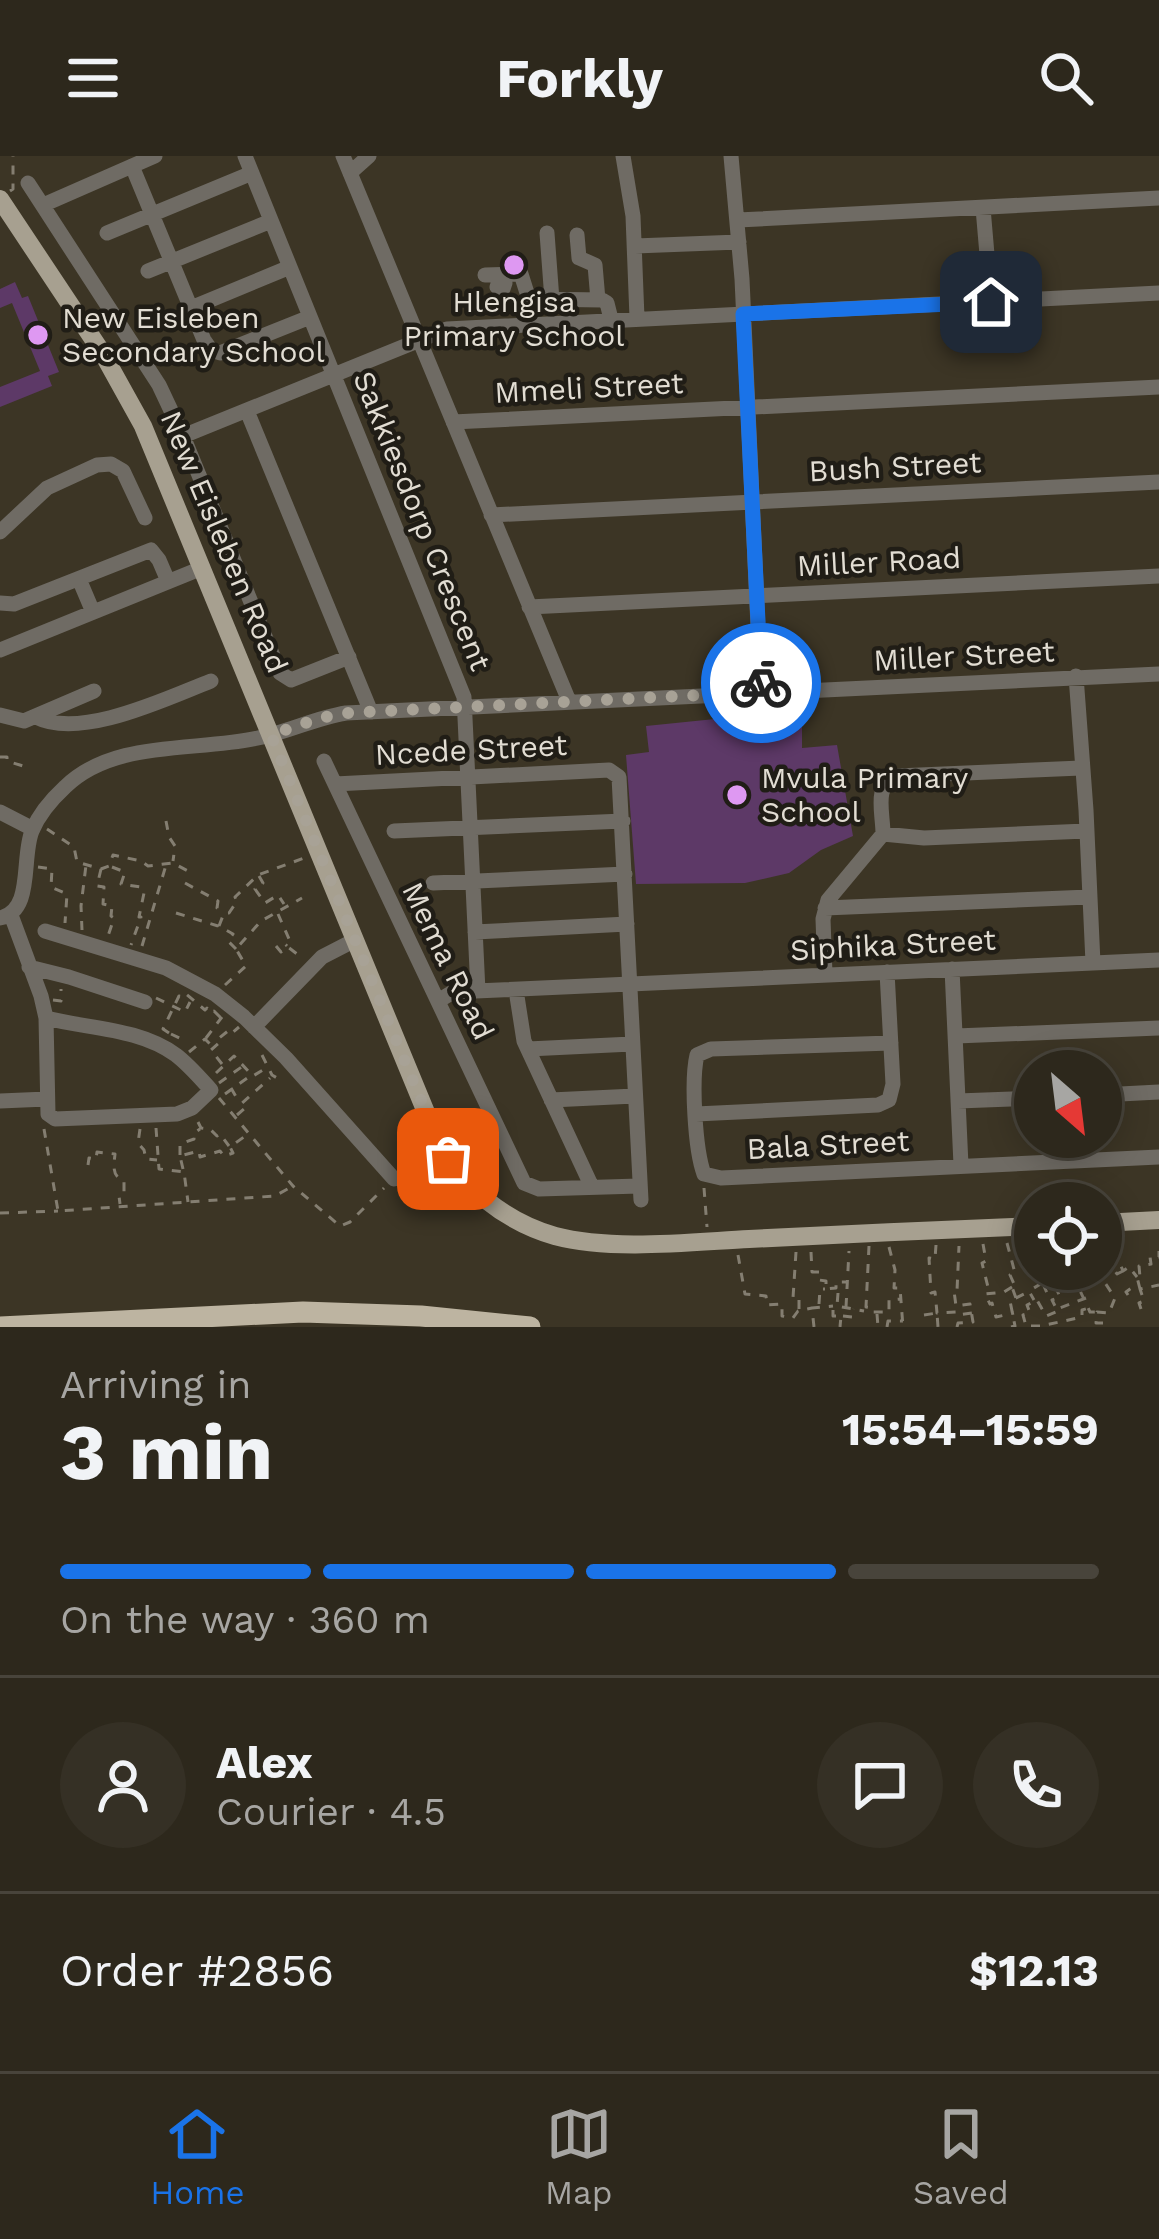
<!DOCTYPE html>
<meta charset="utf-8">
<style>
body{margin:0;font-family:"Work Sans",sans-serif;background:#353025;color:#f1f3f6;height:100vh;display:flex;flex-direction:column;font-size:45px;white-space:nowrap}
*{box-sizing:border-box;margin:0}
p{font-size:39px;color:#a7a6a3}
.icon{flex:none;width:66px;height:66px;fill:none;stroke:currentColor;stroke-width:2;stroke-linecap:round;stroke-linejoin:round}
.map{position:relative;height:1171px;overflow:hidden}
.panel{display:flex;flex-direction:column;background:#2d281c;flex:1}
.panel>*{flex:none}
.needle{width:78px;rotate:152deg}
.buttons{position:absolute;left:1014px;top:894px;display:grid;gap:24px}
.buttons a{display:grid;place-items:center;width:108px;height:108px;border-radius:50%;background:#2d281c;box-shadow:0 6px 30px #0003,0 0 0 3px #48443b;font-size:60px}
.pin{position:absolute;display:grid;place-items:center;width:102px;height:102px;color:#fff;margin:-51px;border-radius:24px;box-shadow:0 6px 18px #0006}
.courier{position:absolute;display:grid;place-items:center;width:120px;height:120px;margin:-60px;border:9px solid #1a73e8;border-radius:50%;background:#fff;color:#222;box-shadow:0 3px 15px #0007}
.overview em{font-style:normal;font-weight:700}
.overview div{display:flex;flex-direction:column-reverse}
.overview{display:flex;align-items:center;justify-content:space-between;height:204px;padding:0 60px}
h1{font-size:78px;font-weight:700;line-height:90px}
.bar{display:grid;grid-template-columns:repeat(4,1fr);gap:18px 12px;align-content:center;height:144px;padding:0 60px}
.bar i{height:15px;border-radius:9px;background:#48443b}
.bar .on{background:#1a73e8}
.bar p{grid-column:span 4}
.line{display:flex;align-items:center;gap:30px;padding:0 60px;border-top:3px solid #48443b}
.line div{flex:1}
.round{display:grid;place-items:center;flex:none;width:126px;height:126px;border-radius:63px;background:#353025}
header{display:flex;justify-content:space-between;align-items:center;height:156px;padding:0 60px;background:#2d281c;font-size:54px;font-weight:700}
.tabs{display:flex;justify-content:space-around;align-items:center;height:168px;border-top:3px solid #48443b;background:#2d281c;font-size:33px;color:#a7a6a3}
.tabs a{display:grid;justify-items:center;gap:6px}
.tabs .on{color:#1a73e8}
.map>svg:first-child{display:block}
</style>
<header><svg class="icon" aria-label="menu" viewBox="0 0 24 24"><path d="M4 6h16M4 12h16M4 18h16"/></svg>Forkly<svg class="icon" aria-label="search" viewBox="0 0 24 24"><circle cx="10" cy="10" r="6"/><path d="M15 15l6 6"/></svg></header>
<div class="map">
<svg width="1159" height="1171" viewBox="0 0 1159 1171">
<rect width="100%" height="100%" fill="#3c3525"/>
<path fill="#5d3967" d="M15,126l7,16 6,-2 31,76 -11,4 4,10 -52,21v-20l40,-16 -28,-68 -12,5v-19z
M802,554v38l35,-3 16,91 -32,14 -32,23 -44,10 -109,1 -10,-129 23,-3 -3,-26z"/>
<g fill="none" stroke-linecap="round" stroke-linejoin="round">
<path stroke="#847e71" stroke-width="3" stroke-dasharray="9 9" stroke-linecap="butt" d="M10,35l3,-2v-33
M0,601h7v4l16,5
M166,665l3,16 6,9 -2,15
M47,673l27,18 3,15 24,7 8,-3 4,-11 28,6 7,5 25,-3 15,8
M38,711l14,2 -1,18 16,7 -2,29
M112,711l13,5 -4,12 20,3 3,6 -5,24h2l-10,28
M101,713l-4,17 7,1 -1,17 9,2 -1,10 3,2 -6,18
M259,720l4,7 -8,6 10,14 13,-8 6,9
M185,727l33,18 -1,7 6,4
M176,757l42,13
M278,758l11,25 -5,4 3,3
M82,774l-1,-24 5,-41
M142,790l24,-81
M276,790l5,6 7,-5 13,10
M236,793l-8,-8 5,-7 -14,-8 5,-13h5l8,-12 -2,-4 23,-22 46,-17
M225,829l21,-19 -10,-17 25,-28 41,-23
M156,842l29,14 5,-10
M53,844l8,1v-12
M169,877l-6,-4 16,-33 5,1 2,-3 19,16 2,-2 5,5 2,-2 7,7
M171,878l15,7
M206,882l16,-21
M189,896l16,-13 8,8
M262,899l10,20 10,6
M222,908l-11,-14 9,-8 -2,-3 10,-8 3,3 8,-7
M216,917l18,-17 19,20 13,-8
M219,927l24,-17
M231,932l8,14
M225,938l25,-18
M219,942l74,88 47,40 10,-4 34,-34
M237,959l8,-7 -4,-4 29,-26
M198,966l3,6 9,1 7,7 3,-2 9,12
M156,972l3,41 25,3 4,30
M44,973l14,82 217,-15 18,-10
M140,973l-2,14 6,7 2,9 11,1
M180,999v-11l14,-5v-6l6,-4
M88,1009l1,-7 7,1 1,-7 18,2c-1,11 -4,22 9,27v11l-5,4 1,8
M183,1013l-3,-13 19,-5 1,6 20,-6 4,5 9,-3 -3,-6 18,-13
M704,1032l3,39
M0,1057l58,-2
M1107,1079l1,9 6,5 9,22 6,-4 8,10
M1024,1085l1,22h3l7,14 4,-2 3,8 -13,8 5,9
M1007,1087l8,30 -5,2 5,11 -3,1 4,11
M983,1088l3,17 -4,2 7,28
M936,1089l-1,14 -6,-1 2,35 4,-1 2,21 19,-1 2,3 14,-2
M869,1090l-3,61 6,1 1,4h16v-12l11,-1
M889,1091l6,23 -1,18h6l3,39
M796,1096l-3,46h6v11
M811,1096l1,20h7v8l7,1v8l10,-1v-6h10
M738,1099l7,39 21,2 1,9 15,-1v12l11,2 5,-7 14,-3
M1116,1103l-6,4 7,11 6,-3
M1062,1113l6,14 7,-3 15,32h5
M1096,1113l19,29 -6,15 -12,-1 -1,11h7
M1040,1118l11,-5
M1043,1128l4,9 9,-5 4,9 -8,3 3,6
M1012,1131l-8,5 -19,2 5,10 2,-1 4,14 18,-4
M1140,1133l-3,-12h3l-1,-11 12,-2 -1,-7h9v-6
M838,1137l-1,13 27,5
M1128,1139l-2,-3 11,-8
M1086,1142l-29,11 1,2 -12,5 -9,-16 -10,5 3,8 -7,2 3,11h15l41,-9v-7l7,-2
M819,1148l1,-15h5
M846,1151l3,-56
M1141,1153l-2,-6 5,-2 -4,-12 19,-4
M833,1154v6h8l-1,11
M877,1158l1,13
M924,1159l13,-2 1,14
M843,1160l10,1 1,-8
M814,1171l-2,-19 21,-2
M887,1171l1,-6h15
M957,1171l1,-4 15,-1 -3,-18 -14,2 -2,-15h3l2,-45
M1011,1171l4,-1 -5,-25 18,-9"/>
<path stroke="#6f6b64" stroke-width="15" d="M245,0l219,541 14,294
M343,0l226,545
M623,0l10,60 4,102
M731,0l11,123 19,413
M132,10l72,174 7,10 9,3 90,-36
M350,17l19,-17
M28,27l131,202 24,51 97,237 11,7 58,-23
M43,49l112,-49
M983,52l8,93
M738,64l421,-22
M107,77l145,-60
M547,77l5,67
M577,79l2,23 16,7 3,35
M635,90l104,-4
M148,115l123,-50
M485,119l36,-1 6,19 8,6 67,1 5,3 4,16
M499,125l6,2 -2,6 -6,-2z
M191,152l99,-41
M247,255l124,301
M453,266l706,-35
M183,280l264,-107 712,-36
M491,359l668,-33
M0,376l47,-44 50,-23 14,-1 12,7 22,47
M79,423l14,33
M0,447l14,1 137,-54 8,10 9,21
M529,451l630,-31
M0,494l202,-82
M1076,520l10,134 7,153
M0,559l24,6 70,-30
M36,561c45,23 131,-19 175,-36
M324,605l200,422 15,6 100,-3
M335,628l274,-14 10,7 22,423
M0,656l33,17
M394,675l229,-10
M883,678l41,4 162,-7
M433,727l192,-9
M825,752l264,-11
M11,759l30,81 5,22c43,11 93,10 130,37 13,10 24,23 35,35l-19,18 -15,6 -122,5 -7,-5 -2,-96
M0,762c34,-7 21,-60 32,-87 7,-17 20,-32 33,-44 49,-48 131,-35 193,-49 30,-6 57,-20 88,-25l813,-39
M45,775l121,37 49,26 29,23 42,41 108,121
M475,776l152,-8
M29,811l40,10 76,25
M952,813l9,196
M825,818l-2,-55 5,-19 55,-66c0,-22 -10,-49 14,-58l184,-8
M516,834l8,51 68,146
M438,845l15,-9 706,-32
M254,871l68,-70 33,-17
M956,880l203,-8
M891,887l-180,6 -14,6c-6,25 -2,95 7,119l17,4 438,-21
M528,893l104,-5
M1101,939l58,-3
M551,944l84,-4
M0,945l47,-2
M958,945l77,-3
M696,958l182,-9 11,-5 4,-16 -6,-112"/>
<path stroke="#a7a090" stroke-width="18" d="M0,43l103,155 40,72 294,713c22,47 69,83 118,97 56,15 136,6 194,3 95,-5 191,-9 286,-13
M1101,1067l58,-3"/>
<path stroke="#bdb4a1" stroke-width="21" d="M0,1171l303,-15 118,4 109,11"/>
</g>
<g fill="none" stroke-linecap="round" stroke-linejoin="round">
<path stroke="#a8a296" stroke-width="12" stroke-dasharray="0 21.6" d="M448,1003l-8,-15 -25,-58 -144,-351 49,-17 26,-5 415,-21v-9"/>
<path stroke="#1a73e8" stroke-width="15" d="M761,527l-18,-369 248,-12"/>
</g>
<g fill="#de98f2" stroke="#201d16" stroke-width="4.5">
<circle cx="514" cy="109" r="12"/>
<circle cx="38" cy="179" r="12"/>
<circle cx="737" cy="639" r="12"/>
</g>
<g text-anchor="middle" stroke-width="9" stroke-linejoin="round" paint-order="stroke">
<g font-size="30" fill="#e2ddd3" stroke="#201d16" text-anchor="start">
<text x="514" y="156" text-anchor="middle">Hlengisa<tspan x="514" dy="34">Primary School</tspan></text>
<text x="62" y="172">New Eisleben<tspan x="62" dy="34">Secondary School</tspan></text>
<text x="761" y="632">Mvula Primary<tspan x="761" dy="34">School</tspan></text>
</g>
<g font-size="30" fill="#e2ddd3" stroke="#201d16">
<text transform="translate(589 232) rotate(-3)" y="10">Mmeli Street</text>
<text transform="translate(895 311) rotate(-3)" y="10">Bush Street</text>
<text transform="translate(422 365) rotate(68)" y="10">Sakkiesdorp Crescent</text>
<text transform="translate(224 386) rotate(67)" y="10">New Eisleben Road</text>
<text transform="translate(879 406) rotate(-3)" y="10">Miller Road</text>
<text transform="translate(964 500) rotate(-3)" y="10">Miller Street</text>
<text transform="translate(471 594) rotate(-3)" y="10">Ncede Street</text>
<text transform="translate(893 789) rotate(-3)" y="10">Siphika Street</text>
<text transform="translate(448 805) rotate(64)" y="10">Mema Road</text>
<text transform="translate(828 989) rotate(-3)" y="10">Bala Street</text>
</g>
</g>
</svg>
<div class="buttons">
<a><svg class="needle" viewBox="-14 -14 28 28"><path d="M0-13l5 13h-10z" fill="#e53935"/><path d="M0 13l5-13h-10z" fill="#a7a6a3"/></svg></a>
<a><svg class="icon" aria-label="locate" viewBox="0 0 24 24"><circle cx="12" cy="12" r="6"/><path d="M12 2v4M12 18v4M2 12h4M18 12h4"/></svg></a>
</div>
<div class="pin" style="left:448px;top:1003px;background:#ea580c"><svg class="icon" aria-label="bag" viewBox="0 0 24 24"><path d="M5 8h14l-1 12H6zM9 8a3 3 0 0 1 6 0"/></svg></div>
<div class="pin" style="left:991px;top:146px;background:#1f2937"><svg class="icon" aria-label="home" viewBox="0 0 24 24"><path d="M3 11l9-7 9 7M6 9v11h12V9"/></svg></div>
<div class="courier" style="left:761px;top:527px"><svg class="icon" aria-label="bike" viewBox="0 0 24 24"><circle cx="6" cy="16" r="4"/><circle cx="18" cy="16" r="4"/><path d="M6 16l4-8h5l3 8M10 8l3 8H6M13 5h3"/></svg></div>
</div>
<section class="panel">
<div class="overview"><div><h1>3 min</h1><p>Arriving in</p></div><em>15:54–15:59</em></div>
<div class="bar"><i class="on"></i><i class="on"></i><i class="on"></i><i></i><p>On the way · 360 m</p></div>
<div class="line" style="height:216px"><a class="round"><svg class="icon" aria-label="person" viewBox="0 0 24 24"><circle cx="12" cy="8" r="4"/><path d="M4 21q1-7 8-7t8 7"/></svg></a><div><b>Alex</b><p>Courier · 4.5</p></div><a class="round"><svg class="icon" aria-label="chat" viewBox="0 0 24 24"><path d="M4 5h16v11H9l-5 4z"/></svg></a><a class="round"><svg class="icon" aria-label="phone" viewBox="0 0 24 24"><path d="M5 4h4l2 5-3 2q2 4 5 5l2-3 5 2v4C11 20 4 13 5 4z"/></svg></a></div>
<div class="line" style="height:156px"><div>Order #2856</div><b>$12.13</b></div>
</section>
<nav class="tabs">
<a class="on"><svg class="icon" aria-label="home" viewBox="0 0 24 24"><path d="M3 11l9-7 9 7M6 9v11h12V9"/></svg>Home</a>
<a><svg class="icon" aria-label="map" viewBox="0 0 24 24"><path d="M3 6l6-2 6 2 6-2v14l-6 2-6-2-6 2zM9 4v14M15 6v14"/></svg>Map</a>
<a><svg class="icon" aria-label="saved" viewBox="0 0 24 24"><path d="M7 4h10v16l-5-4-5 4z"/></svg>Saved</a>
</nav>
